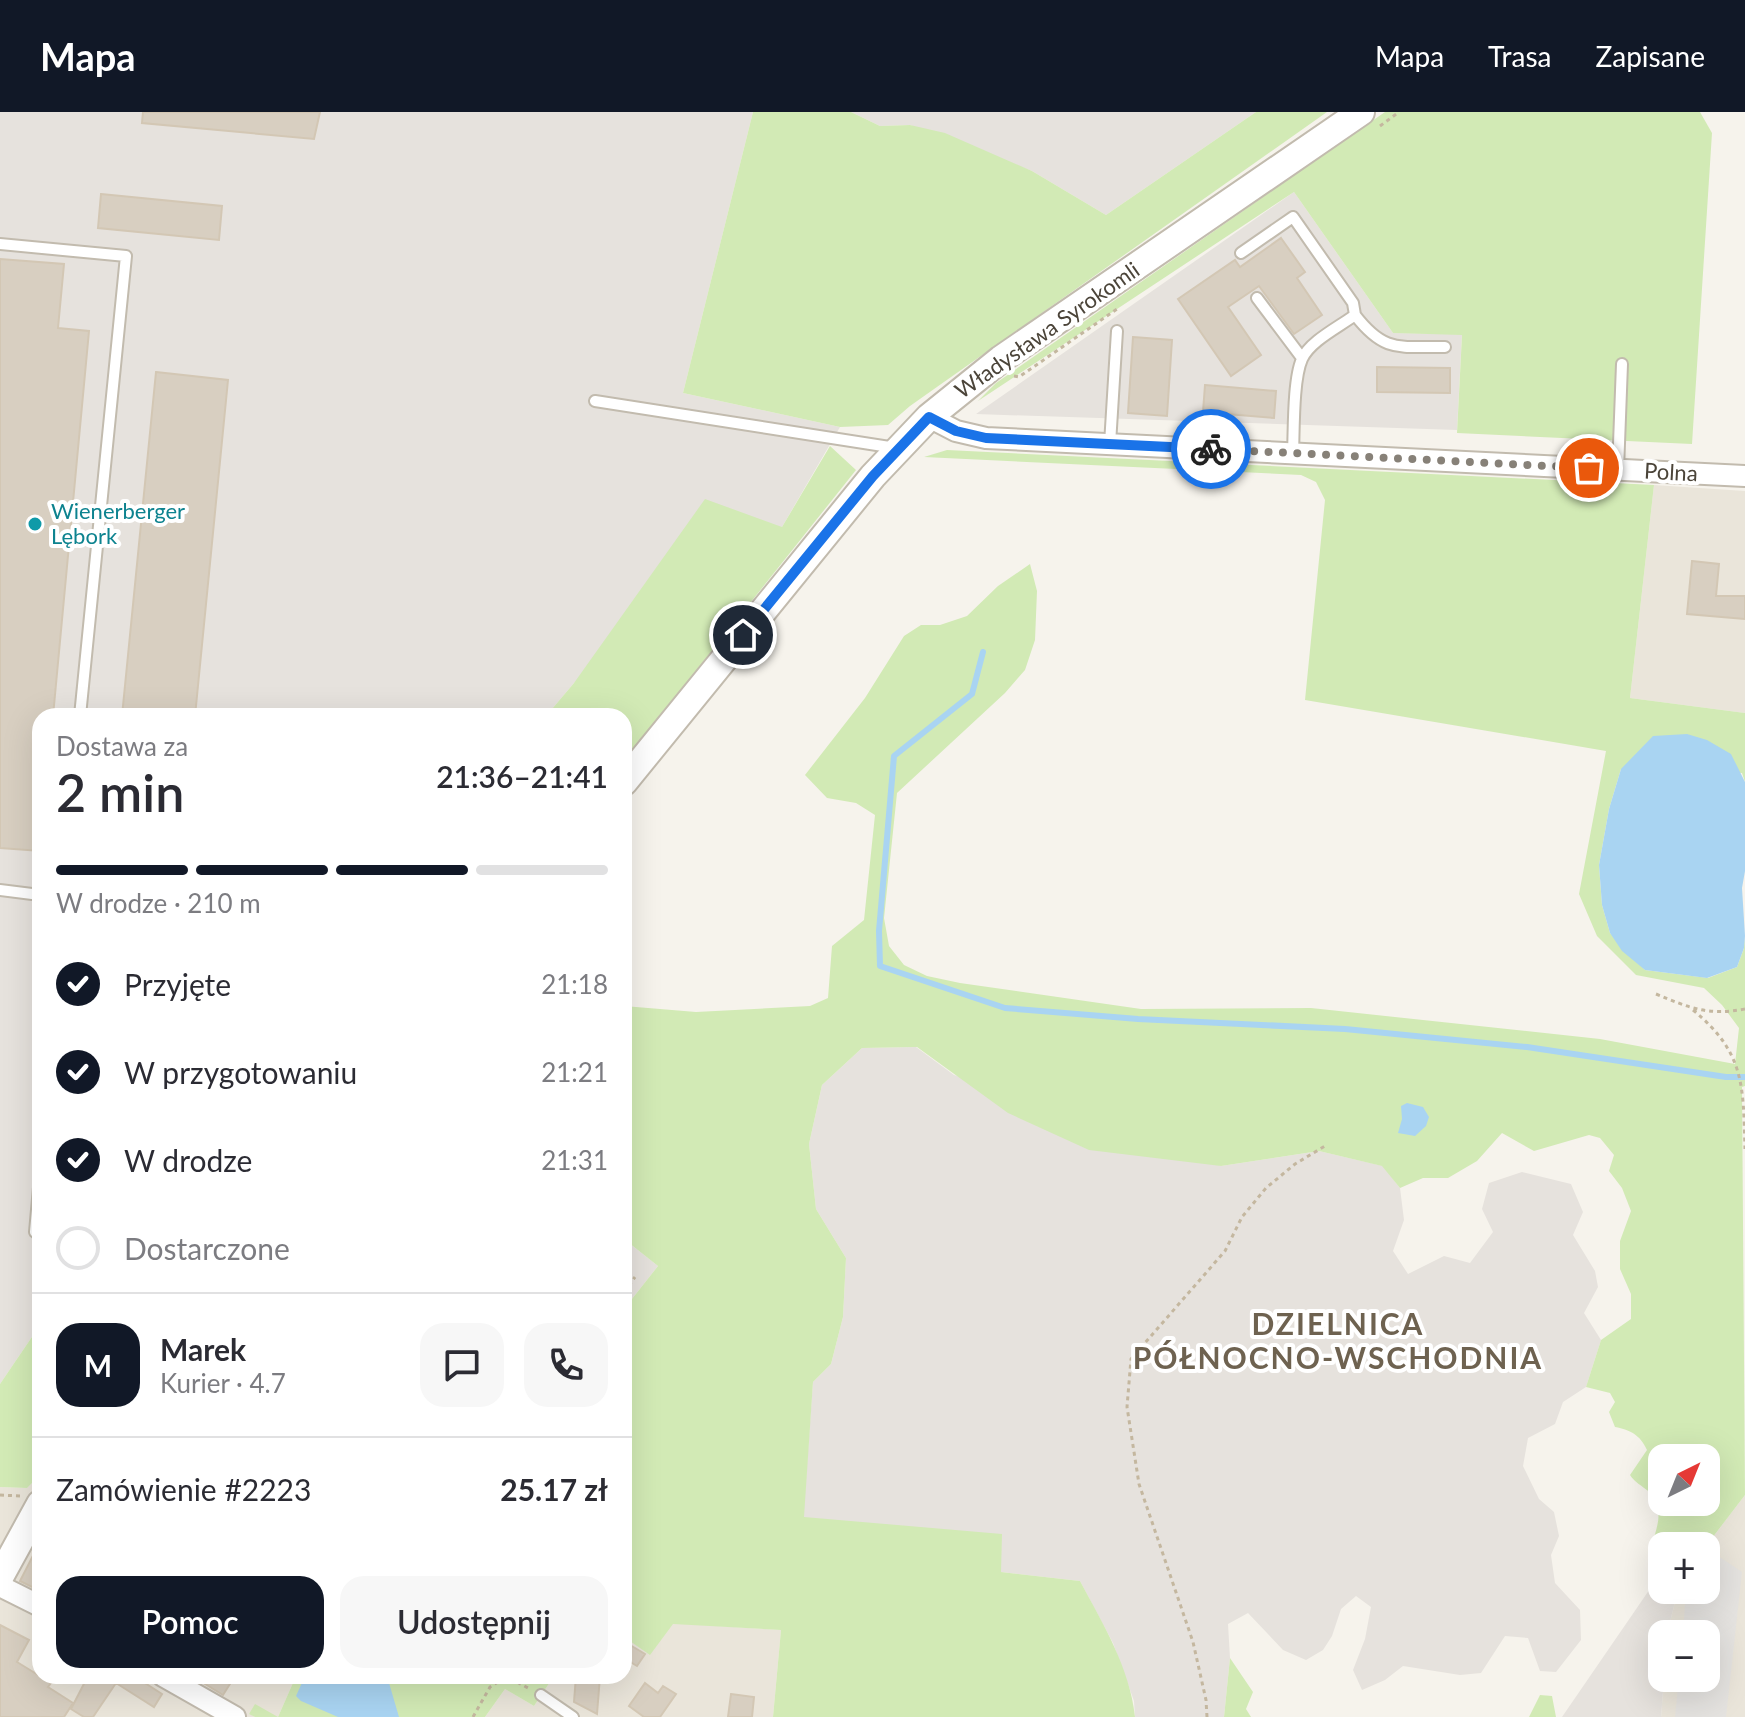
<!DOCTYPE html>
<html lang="pl">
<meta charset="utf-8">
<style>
body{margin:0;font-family:Lato,sans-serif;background:#f7f7f7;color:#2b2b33;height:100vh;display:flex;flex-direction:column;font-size:30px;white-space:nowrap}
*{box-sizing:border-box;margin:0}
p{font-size:26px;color:#7c7c81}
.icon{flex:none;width:44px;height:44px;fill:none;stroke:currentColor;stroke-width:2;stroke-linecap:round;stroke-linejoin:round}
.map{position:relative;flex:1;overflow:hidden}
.panel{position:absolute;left:32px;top:596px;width:600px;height:976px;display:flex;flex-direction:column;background:#fff;border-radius:24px;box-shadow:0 8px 32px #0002}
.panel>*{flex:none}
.needle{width:52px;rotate:43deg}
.fabs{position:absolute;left:1648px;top:1332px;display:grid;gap:16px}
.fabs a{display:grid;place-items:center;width:72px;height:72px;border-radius:16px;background:#fff;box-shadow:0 8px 32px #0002;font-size:40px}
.pin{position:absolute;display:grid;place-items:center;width:68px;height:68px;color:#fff;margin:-34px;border:4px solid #fff;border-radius:50%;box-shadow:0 2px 8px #0007}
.courier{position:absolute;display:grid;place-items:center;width:80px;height:80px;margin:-40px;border:6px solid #1a73e8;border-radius:50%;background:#fff;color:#222;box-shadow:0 2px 10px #0007}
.overview em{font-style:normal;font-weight:600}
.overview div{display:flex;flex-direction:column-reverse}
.overview{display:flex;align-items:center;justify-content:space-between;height:136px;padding:0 24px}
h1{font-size:52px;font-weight:600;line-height:60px}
.bar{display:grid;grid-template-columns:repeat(4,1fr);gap:12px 8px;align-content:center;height:96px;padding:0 24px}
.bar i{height:10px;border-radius:6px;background:#e1e1e2}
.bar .selected{background:#111827}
.bar p{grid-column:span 4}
.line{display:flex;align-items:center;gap:20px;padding:0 24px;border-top:2px solid #e1e1e2}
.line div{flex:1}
.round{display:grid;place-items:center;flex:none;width:84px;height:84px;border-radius:24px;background:#f7f7f7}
ol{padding:0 24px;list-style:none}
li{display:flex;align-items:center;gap:24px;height:88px}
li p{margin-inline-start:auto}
li .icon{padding:8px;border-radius:50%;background:#111827;color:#fff;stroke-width:4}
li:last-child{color:#7c7c81}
li i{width:44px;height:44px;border:4px solid #e1e1e2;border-radius:50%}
.primary-button{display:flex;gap:16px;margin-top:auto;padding:16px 24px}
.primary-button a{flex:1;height:92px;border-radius:24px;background:#111827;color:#fff;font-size:32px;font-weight:600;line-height:92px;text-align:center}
.primary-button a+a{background:#f7f7f7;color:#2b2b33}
header{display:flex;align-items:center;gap:48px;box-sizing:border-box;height:112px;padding:0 40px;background:#111827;color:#fff}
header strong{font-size:38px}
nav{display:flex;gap:44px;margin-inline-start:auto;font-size:28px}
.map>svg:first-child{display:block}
</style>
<header>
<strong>Mapa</strong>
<nav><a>Mapa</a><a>Trasa</a><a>Zapisane</a></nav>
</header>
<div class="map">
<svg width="1745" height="1605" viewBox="0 0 1745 1605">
<rect width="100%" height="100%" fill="#f6f3ec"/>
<path fill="#eae5da" d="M1654,373l91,6v222l-115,-15z
M40,1363v201h256l-18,41 -29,-4 6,4h-255v-230l27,1z
M1745,1383v222h-84l3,-39h42v-44h-39l11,-44h28v-44z
M672,1511l109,7 -8,87h-288l20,-28 29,17 20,-30h70v-39l26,17z"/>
<path fill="#e6e2dd" d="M0,0h753l-70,281 157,34 -58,100 -208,156 -28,33h-506v609l-40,59z
M851,0h405l-150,103 -74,-44 -122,-46 -30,1z
M1294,80l99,141 69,1 -5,96 -481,-16z
M916,935l38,28 267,91 98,-15 64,15 17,22 4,32 -11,31 15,23 36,-18 26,7 23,-31 -11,-23 7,-26 33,-11 49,12 12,28 -10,23 22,36 3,16 -14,26 17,27 -15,47 -23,15 -8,22 -27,14 -5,28 16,33 15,13 5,24 -8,19 4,28 25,27 1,30 -25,32 -16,-1 -12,-33 -23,-2 -24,37 -21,2 -57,-9 -18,14 -23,10 -9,-20 12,-31 6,-32 -15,-11 -15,13 -9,27 -9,14 -17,10 -23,-10 -35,-37 -20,11 2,34 -6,59h-89l-1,-16 -21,-58 -33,-62 -79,-9 -198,-54 10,-136 18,-18 12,-47 3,-59 -30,-49 -7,-65 13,-59 40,-37z
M624,1127l34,27 -34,43z
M1662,1470v8h16l-11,44h-5l2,44 -3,39h-99l92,-134z"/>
<path fill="#d2eab5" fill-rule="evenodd" d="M753,0h98l29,14 30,-1 35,8 87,38 74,44 150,-103h71l-417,294 -22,19 -48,2 -157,-34z
M1385,0h315l12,21 -20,311 -235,-11 5,-98 -69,-2 -99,-141 -316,209 18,-18z
M830,334l26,24 -232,291v-45h-78l28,-33 131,-184 77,28z
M947,338l707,35 -24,213 115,15v69l-3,-9 -121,-4 -12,40 -10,56 3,40 8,28 35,37 63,8 29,-11 7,-19 1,-12v150l-3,1 3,408 -39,51h-44v36l-8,1c-2,-10 -6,-23 -4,-32 4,-16 13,-33 6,-50 -6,-13 -18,-14 -26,-26l17,-25c-7,-15 -16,-20 -32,-23l-6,-15 6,-10 -5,-9 -24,-6 15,-47 30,-21v-25l-11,-25v-28l11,-30 -9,-23 -13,-17 5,-16 -14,-17 -11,-3 -55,16 -32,-18 -25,28 -29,17h-25l-23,10 -18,-22 -63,-15 -98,15 -132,-16 -81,-37 -91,-66 -55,1 -40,37 -13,59 7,65 30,49 -3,59 -12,47 -18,18 -9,135 198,17 -1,38 79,9c23,43 50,87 55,136h-362l8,-87 -108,-6 -23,31 -26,-18v-328l34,-43 -34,-27v-233l72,6 114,-6 18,-8 4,-52 32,-26 11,-105 -19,-12 -29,-5 -22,-23 60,-77 39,-62 17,-11h19l27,-9 31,-30 32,-22 7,27 -2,49 -10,30 -20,23 -108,100 -13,125 5,28 15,19 23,11 33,7 181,26 170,-1 289,31 135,25 4,-36 -17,-23 -18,-17 -68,-13 -39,-39 -18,-42 27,-143 -301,-51 20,-200 -9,-18 -15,-7 -377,-18zM1662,1346h44v44h-44z
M40,1213v150l-13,13 -27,-1v-103z
M1230,1546l23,34 -7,17 5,8h-27z
M296,1564h258l-20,30 -29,-17 -20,28h-230l-6,-3 6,-10 23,13z
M1540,1583l12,1 4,21h-27z"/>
<path fill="#e5e3e0" d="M1712,1440l30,20 -16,145h-51l4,-39h27v-44h-23l3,-44h20v-30z"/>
<path fill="#a9d4f2" d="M1687,622l20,6 24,14 14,28v89l-3,17 3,48 -1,12 -7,19 -30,11 -62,-8 -23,-19 -12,-18 -8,-28 -3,-40 10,-56 12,-40 32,-33z
M1407,991l16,4 6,10 -3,9 -11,10 -17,-3 4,-14 -1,-13z
M305,1564h82l12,41h-61l-37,-16 -5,-5z"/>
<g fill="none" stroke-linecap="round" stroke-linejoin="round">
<path stroke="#a9d4f2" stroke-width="6" d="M983,540l-11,42 -78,62 -15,175 1,35 125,42 133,11 207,10 182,18 199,30h19"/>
</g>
<path fill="#d8cfc1" stroke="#d3c7b4" stroke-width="2" d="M143,0h177l-6,27 -172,-16z
M101,82l121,12 -3,34 -121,-12z
M1281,126l24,34 -8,6 25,37 -28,19 -35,-48 -31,21 33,48 -30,21 -53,-77 57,-39 5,7z
M0,147l64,5 -6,64 31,3 -36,385h-13v135l-40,-3z
M1133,225l39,3 -5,76 -39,-3z
M1377,255l73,1v25l-73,-1z
M156,260l72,8 -33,336h-73z
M1205,273l71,6 -2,27 -71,-6z
M1692,449l27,3 -3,32h29v23l-58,-5z
M40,1430v49l-20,-10z
M0,1513l29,15 -12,22 34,21 -3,4 25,16 -9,14h-64z
M630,1533l15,9 -8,12 -13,-8z
M88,1564h46l28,18 -8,13 -38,-24 -23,34h-9l-13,-8z
M192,1564h43l-12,19z
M576,1564h24l-3,38 -23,-12z
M645,1571l13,10 5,-7 13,8 -16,23h-16l-15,-11z
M731,1582l23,3 -2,20h-24z"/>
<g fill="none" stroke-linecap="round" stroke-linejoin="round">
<defs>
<path id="service" d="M0,132l126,12 -46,460
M1241,141l52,-36 60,86 2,12c-16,12 -45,26 -53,44 -9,20 -8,71 -9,94
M1257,186l45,60
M1355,203c30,39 45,31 90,32
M595,289l301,47
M1110,332l7,-113
M1618,358l4,-106
M0,778l40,5
M35,1120l5,-56
M541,1583l32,22"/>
<path id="minor" d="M929,305l27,14 30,7 759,38
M0,1474l40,20
M163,1564l72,41"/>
<path id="tertiary" d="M624,670l249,-306 56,-59 72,-58 360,-247
M0,1465l40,-73"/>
</defs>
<use href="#service" stroke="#c2bbae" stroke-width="14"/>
<use href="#minor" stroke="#c2bbae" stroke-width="24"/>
<use href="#tertiary" stroke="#c2bbae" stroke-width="30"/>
<path stroke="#c4b79f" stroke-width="3" stroke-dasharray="4 4" stroke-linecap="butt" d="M1380,14l19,-14
M1014,264l5,1 98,-68
M1656,882c34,14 52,22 89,15
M1693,898c52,43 50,75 52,139
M624,1180l11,-15
M0,1383l20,1
M473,1605l17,-30 11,-7 16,2 11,6
M1207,1605l-1,-17 -13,-58 -54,-158 -12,-77 4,-48 94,-108 17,-34 24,-29 29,-24 30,-18"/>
<use href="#service" stroke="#fff" stroke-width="10"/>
<use href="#minor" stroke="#fff" stroke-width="20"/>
<use href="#tertiary" stroke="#fff" stroke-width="26"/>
</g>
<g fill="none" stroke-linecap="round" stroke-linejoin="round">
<path stroke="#878178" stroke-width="8" stroke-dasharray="0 14.4" d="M1211,337l378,19"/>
<path stroke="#1a73e8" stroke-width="10" d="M743,523l130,-159 56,-59 27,14 30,7 225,11"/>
</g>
<circle fill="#0f9aa8" stroke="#fff" stroke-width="3" cx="35" cy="412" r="8"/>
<g text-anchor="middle" stroke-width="8" stroke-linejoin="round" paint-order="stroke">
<g font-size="22" fill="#4b4439" stroke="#fff">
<text transform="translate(1047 218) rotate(-35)" y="8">Władysława Syrokomli</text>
<text transform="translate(1671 360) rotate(3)" y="8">Polna</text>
</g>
<g font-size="22" fill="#0d838f" stroke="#fff" text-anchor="start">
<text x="51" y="407">Wienerberger<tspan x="51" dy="25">Lębork</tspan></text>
</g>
<g font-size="30" font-weight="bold" letter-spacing="2" fill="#6e6250" stroke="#fff">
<text x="1338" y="1223">DZIELNICA<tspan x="1338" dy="34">PÓŁNOCNO-WSCHODNIA</tspan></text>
</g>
</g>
</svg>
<div class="fabs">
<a><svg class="needle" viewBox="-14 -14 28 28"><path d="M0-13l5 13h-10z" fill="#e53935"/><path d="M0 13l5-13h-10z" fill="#7c7c81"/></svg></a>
<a>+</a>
<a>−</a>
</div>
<div class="pin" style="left:1589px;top:356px;background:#ea580c"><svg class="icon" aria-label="bag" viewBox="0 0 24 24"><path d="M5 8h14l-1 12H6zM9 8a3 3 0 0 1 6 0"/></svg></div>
<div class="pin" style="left:743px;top:523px;background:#1f2937"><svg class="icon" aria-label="home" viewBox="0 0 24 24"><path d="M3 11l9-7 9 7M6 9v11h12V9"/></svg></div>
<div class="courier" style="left:1211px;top:337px"><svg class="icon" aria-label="bike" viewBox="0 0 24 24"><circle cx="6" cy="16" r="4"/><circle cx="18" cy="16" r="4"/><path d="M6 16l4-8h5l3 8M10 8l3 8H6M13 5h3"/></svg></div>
<section class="panel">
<div class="overview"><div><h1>2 min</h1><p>Dostawa za</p></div><em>21:36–21:41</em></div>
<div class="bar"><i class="selected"></i><i class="selected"></i><i class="selected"></i><i></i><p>W drodze · 210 m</p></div>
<ol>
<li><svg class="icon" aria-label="check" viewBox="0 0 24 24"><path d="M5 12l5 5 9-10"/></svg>Przyjęte<p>21:18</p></li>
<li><svg class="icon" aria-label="check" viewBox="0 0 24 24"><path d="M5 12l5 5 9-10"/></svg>W przygotowaniu<p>21:21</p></li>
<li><svg class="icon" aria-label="check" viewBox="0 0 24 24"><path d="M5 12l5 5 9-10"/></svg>W drodze<p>21:31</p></li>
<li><i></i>Dostarczone</li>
</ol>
<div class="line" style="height:144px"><b class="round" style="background:#111827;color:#fff">M</b><div><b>Marek</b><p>Kurier · 4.7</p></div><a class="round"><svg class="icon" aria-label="chat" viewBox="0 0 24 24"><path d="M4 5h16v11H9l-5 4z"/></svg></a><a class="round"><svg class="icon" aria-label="phone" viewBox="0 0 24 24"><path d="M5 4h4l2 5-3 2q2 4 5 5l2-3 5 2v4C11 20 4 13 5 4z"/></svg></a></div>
<div class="line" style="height:104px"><div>Zamówienie #2223</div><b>25.17 zł</b></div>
<div class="primary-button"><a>Pomoc</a><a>Udostępnij</a></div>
</section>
</div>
